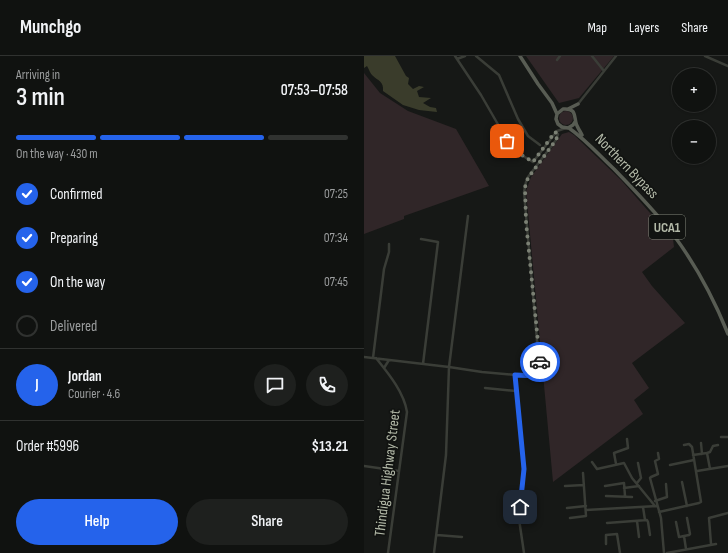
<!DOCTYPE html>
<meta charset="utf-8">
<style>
body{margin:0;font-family:"Sofia Sans Condensed",sans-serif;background:#1e201e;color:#f1f3f6;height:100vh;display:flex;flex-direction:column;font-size:15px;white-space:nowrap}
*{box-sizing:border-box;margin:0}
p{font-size:13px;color:#9c9e9f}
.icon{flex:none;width:22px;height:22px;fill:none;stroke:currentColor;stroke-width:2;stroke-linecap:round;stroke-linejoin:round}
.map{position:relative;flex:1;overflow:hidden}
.drawer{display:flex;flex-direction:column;background:#101210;width:364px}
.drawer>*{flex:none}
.tools{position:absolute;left:308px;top:12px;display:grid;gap:8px}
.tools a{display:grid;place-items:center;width:44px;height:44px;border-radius:50%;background:#101210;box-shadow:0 1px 3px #0004,0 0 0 1px #303230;font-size:20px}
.pin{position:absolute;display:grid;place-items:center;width:34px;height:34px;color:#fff;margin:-17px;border-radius:8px;box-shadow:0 2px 6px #0006}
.courier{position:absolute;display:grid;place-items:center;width:40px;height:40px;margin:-20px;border:3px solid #2563eb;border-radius:50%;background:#fff;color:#222;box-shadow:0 1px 5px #0007}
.head em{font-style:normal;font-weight:600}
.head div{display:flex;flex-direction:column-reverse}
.head{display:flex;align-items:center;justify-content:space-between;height:68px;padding:0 16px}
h1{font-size:26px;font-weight:600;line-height:30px}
.bar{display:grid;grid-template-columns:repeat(4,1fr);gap:6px 4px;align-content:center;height:48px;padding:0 16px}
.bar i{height:5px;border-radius:3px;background:#303230}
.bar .current{background:#2563eb}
.bar p{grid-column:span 4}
.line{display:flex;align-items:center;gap:10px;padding:0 16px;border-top:1px solid #303230}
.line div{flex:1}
.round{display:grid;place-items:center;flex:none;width:42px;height:42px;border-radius:21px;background:#1e201e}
ol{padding:0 16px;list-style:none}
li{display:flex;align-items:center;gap:12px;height:44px}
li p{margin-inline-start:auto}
li .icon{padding:4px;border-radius:50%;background:#2563eb;color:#fff;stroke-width:4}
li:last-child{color:#9c9e9f}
li i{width:22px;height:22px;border:2px solid #303230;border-radius:50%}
.action{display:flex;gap:8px;margin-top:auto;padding:8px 16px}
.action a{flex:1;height:46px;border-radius:24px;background:#2563eb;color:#fff;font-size:16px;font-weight:600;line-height:46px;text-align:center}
.action a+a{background:#1e201e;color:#f1f3f6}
header{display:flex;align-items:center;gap:24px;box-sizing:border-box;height:56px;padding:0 20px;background:#101210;border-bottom:1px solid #303230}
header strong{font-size:19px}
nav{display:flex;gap:22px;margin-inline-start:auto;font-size:14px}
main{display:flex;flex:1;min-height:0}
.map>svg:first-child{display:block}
</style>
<header>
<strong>Munchgo</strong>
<nav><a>Map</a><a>Layers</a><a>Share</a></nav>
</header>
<main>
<section class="drawer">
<div class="head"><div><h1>3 min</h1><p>Arriving in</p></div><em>07:53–07:58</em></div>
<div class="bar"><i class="current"></i><i class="current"></i><i class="current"></i><i></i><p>On the way · 430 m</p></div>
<ol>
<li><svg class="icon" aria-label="check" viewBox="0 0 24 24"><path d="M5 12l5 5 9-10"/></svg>Confirmed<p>07:25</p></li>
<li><svg class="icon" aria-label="check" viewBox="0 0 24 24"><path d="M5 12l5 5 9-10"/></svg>Preparing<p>07:34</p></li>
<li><svg class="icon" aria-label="check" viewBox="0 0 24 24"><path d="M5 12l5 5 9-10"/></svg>On the way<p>07:45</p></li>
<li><i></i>Delivered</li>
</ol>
<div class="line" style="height:72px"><b class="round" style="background:#2563eb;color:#fff">J</b><div><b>Jordan</b><p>Courier · 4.6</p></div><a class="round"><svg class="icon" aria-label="chat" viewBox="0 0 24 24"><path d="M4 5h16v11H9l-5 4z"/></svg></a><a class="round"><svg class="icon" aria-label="phone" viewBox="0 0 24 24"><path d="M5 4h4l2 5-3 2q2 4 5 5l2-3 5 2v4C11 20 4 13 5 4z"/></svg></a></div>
<div class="line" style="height:52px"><div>Order #5996</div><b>$13.21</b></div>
<div class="action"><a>Help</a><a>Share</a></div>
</section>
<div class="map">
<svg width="364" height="497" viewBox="0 0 364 497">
<rect width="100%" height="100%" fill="#161816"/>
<path fill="#302628" d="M162,0h88l-35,42 -20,5z
M0,17l16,20 28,18 48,18 33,57 -85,30v3l-40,15z
M195 62a7 7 0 1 1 14 0a7 7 0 1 1-14 0Z
M205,76l5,3 47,45 52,59 1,8 -32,25 10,14 33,37 -53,40 17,25 -15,12 9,14 -90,68 -27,-291 5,-14 31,-43z"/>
<path fill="#3a3c2b" d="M0,0h31l11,20 3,2 -1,6 5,5 6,-3 5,1 -7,4 2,6 12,1 -8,5 7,4 6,1 1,4 -18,-2 -16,-5 -20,-14c1,-10 -5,-10 -11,-16 -2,-2 -3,-6 -5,-9l-3,2z"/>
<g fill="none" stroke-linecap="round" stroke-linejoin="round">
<path stroke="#3a3d37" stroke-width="2.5" d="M91,0l26,39 30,52 4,4 18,11 24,-31
M112,0l23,19 19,44 10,17 12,9
M228,0l12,15
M341,0l23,10
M93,3l8,-3
M193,4l3,-4
M214,48l38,-48
M193,75l9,-3
M57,183l17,3 -15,122
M0,301l85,10 33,5 55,5 3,-2 -16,-183 2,-10 2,-5 28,-37 2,-6 -3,-2
M9,302l11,-89 5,-17v-8
M12,302c12,15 28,34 31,54l-19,141
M20,312l5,-8
M151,319l1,16 7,61v26l-4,41 5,34
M121,332l31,3
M357,381h7
M337,387l1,11
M294,397l1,6 -4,2 3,13 -7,3 -1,1 11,40 3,35
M343,397l3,-1 3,-6 5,-1
M329,399l14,-2 3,16
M228,406l5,7 27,-6 8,15 23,28
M252,408l-2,-11 14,-5 -1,-9
M306,409l24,-5
M0,410l35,5
M333,415l31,-5
M318,426l5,24
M273,427l4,-5 -3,-15
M201,430l19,-1
M241,430l19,-3 1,13
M260,432l15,-2
M242,440l26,1
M291,445l12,-4 -1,-13
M279,451l2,13
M203,452l19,-2
M222,454l71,-4
M295,456l40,-9 2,-1 -9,-55 -3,-3 -5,1
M206,462l16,-2 -3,-43
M273,465l2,16
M312,466l3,15 10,-2 1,-1 -3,-16
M243,467l40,-3 1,2 2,13
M73,479l25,2
M320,480l2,13
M242,488v-9l11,-1 3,19
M347,488l-2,-26 19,-5
M70,497l12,-98 3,-88 19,-151
M303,497l49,-9"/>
<path stroke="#585c53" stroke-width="3.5" d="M156,0l18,28 14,19 5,11 -1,5 2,5 4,3 6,1 5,-3 2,-3
M204,53l10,-5
M193,58l6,-5c13,-1 11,6 13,14 1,4 4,8 6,12
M205,72c17,12 30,27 45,41 21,22 43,44 61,68 22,30 39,62 53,97"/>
</g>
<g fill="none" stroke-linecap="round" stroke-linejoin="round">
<path stroke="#7b8074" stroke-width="4" stroke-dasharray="0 7.2" d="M143,85l8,10 18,11 22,-30 3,2 -2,6 -28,38 -3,9 1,35 14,140"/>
<path stroke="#2563eb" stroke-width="5" d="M156,451l4,-38 -9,-94 24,1 2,-4 -1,-10"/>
</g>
<g text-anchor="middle" stroke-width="3.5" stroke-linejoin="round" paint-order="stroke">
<rect fill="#111311" stroke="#82867a" stroke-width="1" x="285" y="159" width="36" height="24" rx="3"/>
<g font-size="14" font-weight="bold" fill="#b2b8a7">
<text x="303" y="176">UCA1</text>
</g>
<g font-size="15" fill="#b2b8a7" stroke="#111311">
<text transform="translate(263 110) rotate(46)" y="5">Northern Bypass</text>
<text transform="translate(23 417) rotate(-83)" y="5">Thindigua Highway Street</text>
</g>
</g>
</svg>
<div class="tools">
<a>+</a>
<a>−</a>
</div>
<div class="pin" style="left:143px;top:85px;background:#ea580c"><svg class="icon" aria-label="bag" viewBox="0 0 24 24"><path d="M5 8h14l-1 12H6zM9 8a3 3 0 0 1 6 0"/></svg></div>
<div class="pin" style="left:156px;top:451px;background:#1f2937"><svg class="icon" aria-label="home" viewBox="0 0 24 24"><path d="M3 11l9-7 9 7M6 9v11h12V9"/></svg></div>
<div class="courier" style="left:176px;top:306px"><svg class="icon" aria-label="car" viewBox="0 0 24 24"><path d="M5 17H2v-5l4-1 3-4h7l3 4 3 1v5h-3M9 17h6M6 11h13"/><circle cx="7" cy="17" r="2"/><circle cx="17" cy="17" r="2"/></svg></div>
</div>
</main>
